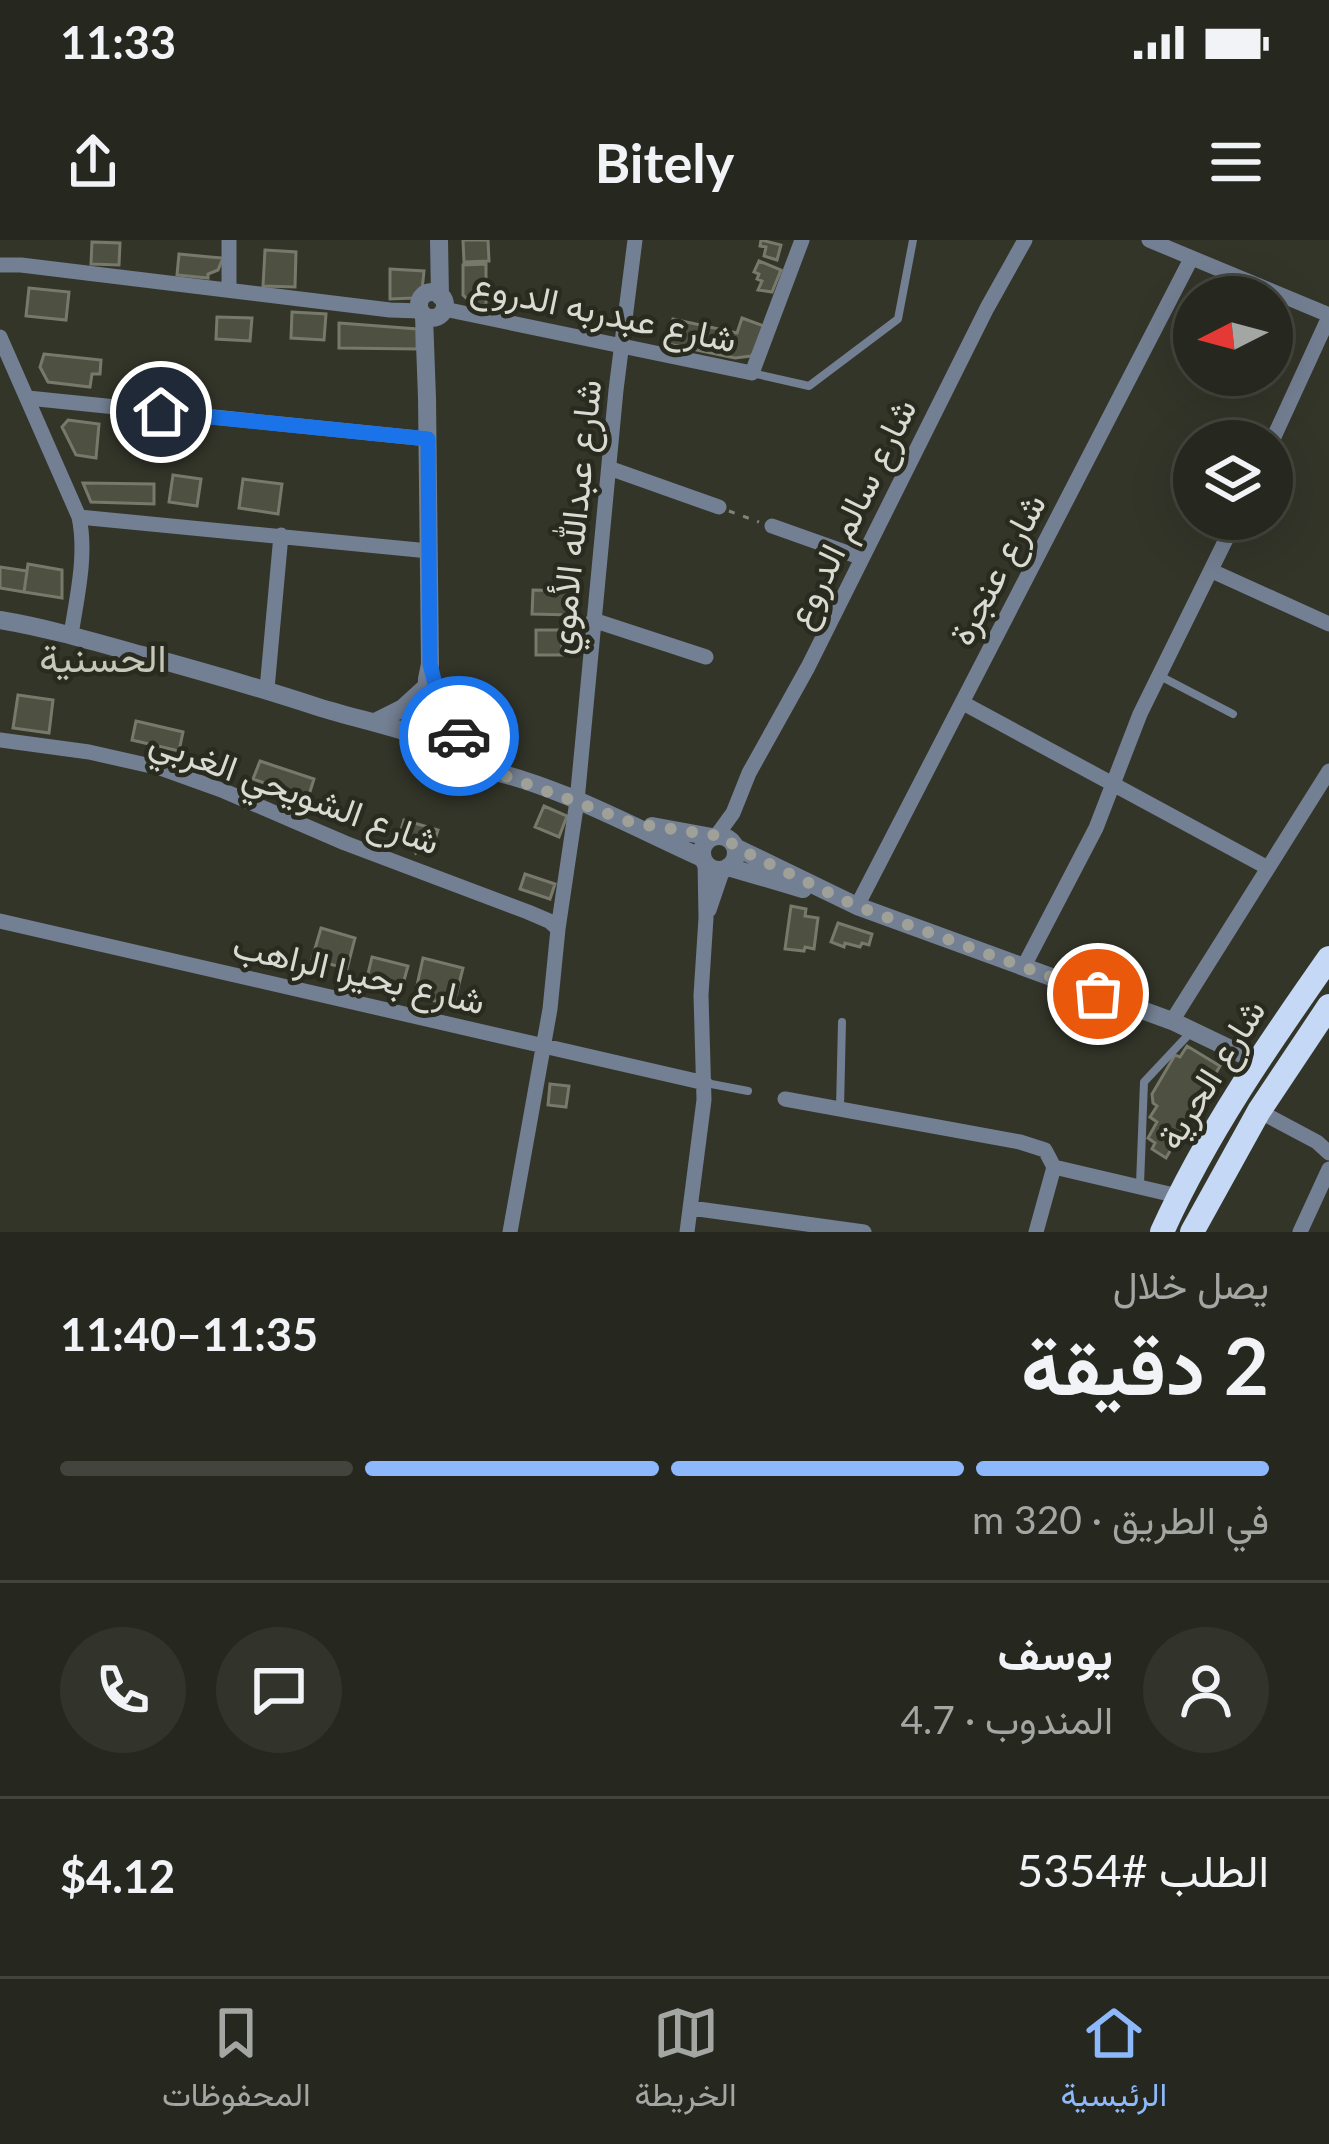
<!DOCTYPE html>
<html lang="ar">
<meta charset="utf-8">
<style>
body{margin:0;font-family:Lato,Vazirmatn,sans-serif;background:#32342c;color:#f1f3f6;direction:rtl;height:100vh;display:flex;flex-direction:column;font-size:45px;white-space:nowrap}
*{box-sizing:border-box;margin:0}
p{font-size:39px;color:#a4a6a4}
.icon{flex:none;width:66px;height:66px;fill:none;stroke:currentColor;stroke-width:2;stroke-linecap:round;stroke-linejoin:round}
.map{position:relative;height:992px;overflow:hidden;direction:ltr}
.sheet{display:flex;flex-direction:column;background:#26281f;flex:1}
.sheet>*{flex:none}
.needle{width:78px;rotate:264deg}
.controls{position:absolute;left:1173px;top:36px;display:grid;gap:24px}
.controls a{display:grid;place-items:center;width:120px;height:120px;border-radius:50%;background:#26281f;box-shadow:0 12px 48px #0002,0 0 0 3px #42443d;font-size:60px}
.pin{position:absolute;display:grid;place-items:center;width:102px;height:102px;color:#fff;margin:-51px;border:6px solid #fff;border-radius:50%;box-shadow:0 3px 12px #0007}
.courier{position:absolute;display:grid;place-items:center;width:120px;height:120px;margin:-60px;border:9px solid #1a73e8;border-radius:50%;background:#fff;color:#222;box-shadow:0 3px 15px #0007}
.summary em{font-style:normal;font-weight:700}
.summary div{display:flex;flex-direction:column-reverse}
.summary{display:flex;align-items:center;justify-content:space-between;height:204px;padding:0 60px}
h1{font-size:78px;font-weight:700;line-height:90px}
.bar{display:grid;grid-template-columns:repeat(4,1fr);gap:18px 12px;align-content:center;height:144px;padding:0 60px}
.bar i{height:15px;border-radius:9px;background:#42443d}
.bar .active{background:#8db9fc}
.bar p{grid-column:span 4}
.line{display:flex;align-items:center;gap:30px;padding:0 60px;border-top:3px solid #42443d}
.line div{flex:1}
.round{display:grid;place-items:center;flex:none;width:126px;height:126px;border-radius:63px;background:#32342c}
.status{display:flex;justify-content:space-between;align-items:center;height:84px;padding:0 60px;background:#26281f;direction:ltr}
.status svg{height:33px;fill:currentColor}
header{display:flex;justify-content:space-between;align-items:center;height:156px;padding:0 60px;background:#26281f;font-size:54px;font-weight:700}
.tab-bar{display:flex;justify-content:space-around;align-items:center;height:168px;border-top:3px solid #42443d;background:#26281f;font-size:33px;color:#a4a6a4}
.tab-bar a{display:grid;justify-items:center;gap:6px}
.tab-bar .active{color:#8db9fc}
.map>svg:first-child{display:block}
</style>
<div class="status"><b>11:33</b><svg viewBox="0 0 49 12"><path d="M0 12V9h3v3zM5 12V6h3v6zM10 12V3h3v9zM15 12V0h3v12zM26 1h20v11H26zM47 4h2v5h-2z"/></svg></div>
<header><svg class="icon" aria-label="menu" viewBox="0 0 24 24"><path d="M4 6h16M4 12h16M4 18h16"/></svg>Bitely<svg class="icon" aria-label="share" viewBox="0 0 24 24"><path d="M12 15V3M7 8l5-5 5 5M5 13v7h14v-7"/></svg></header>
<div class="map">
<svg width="1329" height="992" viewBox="0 0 1329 992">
<rect width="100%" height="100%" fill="#333529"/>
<path fill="#4e5042" stroke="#77796b" stroke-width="3" d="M463,0h25l1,21 -25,1z
M761,0l20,5 -4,15 -13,-4 2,-9 -6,-1z
M92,2l28,1 -1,22 -28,-1z
M265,10l31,2 -1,35 -32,-1z
M179,14l31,3 13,1 -5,12 -10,4v4l-31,-3z
M759,21l22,9 -9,22 -14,-2 4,-9 -5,-2 2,-5 -5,-2z
M486,24v43h-10l-13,-12v-30z
M390,29l34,2 -2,19 -8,8 -24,1z
M29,48l40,4 -3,28 -40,-4z
M292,72l34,2 -2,26 -33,-2z
M217,77l35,1 -2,23 -34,-2z
M742,78l22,8 -8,25 -5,5 -16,2 -67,-14 5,-25 64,14z
M339,83l78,6v20l-78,-1z
M44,114l57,6 -1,14h-8l-2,13 -42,-5 -8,-15z
M68,180l31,4 -3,34 -20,-3 -14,-28z
M173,235l28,4 -4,27 -28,-4z
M243,239l39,5 -4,30 -39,-6z
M83,243l71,1v20l-63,-2z
M28,324l34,6v28l-38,-6z
M0,327l27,4 -3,21 -24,-4z
M533,350l39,1v24l-40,-1z
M536,390h26v25h-26z
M18,455l35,5 -4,33 -36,-5z
M136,481l47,11 -4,19 -47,-11z
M260,521l54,18 -6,19 -55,-19z
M544,566l23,10 -8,21 -24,-10z
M404,580l34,10 -7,22 -9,-3 -6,4 -2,-7 -10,-2 2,-9 -6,-2z
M525,634l30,10 -5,15 -30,-10z
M791,666l15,3 -1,7 13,2 -4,31 -9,-2 -1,4 -19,-2z
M838,683l34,11 -3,11 -7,-2 -2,4 -15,-4 -1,4 -13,-5z
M321,688l34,10 -8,31 -35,-10z
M372,717l36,9 -7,25 -35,-9z
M423,718l40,10 -8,32 -15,-4 -1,6 -8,-2 2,-5 -17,-5z
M1187,806l33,20 -54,92 -14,-9 3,-6 -7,-5 9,-16 -7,-5 7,-11 -4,-3 -1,-9 23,-39 5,2z
M550,844l19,2 -3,21 -18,-2z"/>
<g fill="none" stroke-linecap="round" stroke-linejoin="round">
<path stroke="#82847a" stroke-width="3" stroke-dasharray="6 9" stroke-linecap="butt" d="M729,271l30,11"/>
<path stroke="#737f92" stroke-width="8" d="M752,133l57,13 89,-67 15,-79
M1160,436l73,38
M706,843l42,8
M840,868l2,-86
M1140,944l4,-102 47,-50"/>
<path stroke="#737f92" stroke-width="15" d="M229,0v50
M1149,0l180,75
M0,25h21l369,45 30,1
M444,69l308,64 50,-133
M0,97l79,180c8,38 -2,79 -8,118
M28,158l400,41
M1272,201l57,-124
M609,228l110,39
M79,277l350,34
M772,286l90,32
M1212,331l117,53
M593,380l113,37
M267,449l14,-154
M963,463l305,165
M0,500l89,12 71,16 64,23 121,52 183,69 21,9 9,8
M717,595l16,-22 16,-40 59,-106 179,-359 38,-68
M857,666l334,-647
M709,670l14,-41
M0,681l705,162
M1024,726l72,-138 44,-114 96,-195
M1172,781l157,-250
M785,859l235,43 25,8 9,17 -18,65
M1259,871l58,31 12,11
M1054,927l124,29
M691,968l173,24
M510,992l40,-223 8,-80 19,-128 39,-411 19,-150
M687,992l17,-132 -3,-105 5,-77 -1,-56
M1300,992l29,-63"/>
<path stroke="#737f92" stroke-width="18" d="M439,0l1,56
M419 65a13 13 0 1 1 26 0a13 13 0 1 1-26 0Z
M424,76l3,82 3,266 -3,15 -3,69
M0,380c48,8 95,22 142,35 59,16 118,33 176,52 58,18 121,27 171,63
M436,448l38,71
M377,481l26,-13 23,-21
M479,528c77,16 152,58 223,90
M652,586l60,11
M702 613a17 17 0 1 1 34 0a17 17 0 1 1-34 0Z
M735,607l122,59 315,115 86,41
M728,627l75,22"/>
<path stroke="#c5d8f5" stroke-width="24" d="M1162,992c44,-98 106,-187 167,-274
M1192,992l67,-121 70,-105"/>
</g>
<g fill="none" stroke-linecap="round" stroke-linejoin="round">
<path stroke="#9fa198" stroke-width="12" stroke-dasharray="0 21.6" d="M459,496l15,23 15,11 144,53 93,14 9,10 121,59 242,88"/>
<path stroke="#1a73e8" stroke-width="15" d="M161,172l267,27 2,225 6,24 23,48"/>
</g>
<g text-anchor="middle" stroke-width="9" stroke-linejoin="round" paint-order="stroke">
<g font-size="36" fill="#d9dbd3" stroke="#2a2b1f">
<text transform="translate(604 72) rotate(12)" y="13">شارع عبدربه الدروع</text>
<text transform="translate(851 273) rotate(-64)" y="13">شارع سالم الدروع</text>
<text transform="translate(574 277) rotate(-84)" y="13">شارع عبدالله الأموي</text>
<text transform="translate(997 329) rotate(-62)" y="13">شارع عنجرة</text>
<text transform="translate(295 551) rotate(20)" y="13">شارع الشويحي الغربي</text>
<text transform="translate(359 733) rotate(13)" y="13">شارع بحيرا الراهب</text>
<text transform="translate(1211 834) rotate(-58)" y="13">شارع الحرية</text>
</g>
<g font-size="39" fill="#c5c8b8" stroke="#2a2b1f">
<text x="103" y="432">الحسنية</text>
</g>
</g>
</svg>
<div class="controls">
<a><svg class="needle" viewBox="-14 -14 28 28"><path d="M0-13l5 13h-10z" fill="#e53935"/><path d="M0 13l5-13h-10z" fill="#a4a6a4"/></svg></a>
<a><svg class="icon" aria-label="layers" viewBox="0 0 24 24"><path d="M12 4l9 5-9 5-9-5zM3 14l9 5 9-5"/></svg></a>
</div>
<div class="pin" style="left:1098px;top:754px;background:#ea580c"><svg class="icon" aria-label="bag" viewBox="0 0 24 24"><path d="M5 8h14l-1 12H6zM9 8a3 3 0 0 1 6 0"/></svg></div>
<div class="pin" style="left:161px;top:172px;background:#1f2937"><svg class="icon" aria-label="home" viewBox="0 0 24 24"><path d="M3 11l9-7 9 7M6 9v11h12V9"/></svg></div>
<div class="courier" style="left:459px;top:496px"><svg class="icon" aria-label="car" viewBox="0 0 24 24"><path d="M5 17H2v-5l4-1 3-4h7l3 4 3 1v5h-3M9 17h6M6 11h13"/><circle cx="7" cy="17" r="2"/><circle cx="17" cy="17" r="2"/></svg></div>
</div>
<section class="sheet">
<div class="summary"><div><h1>2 دقيقة</h1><p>يصل خلال</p></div><em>11:35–11:40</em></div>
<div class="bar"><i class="active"></i><i class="active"></i><i class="active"></i><i></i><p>في الطريق · 320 m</p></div>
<div class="line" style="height:216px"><a class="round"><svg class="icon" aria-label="person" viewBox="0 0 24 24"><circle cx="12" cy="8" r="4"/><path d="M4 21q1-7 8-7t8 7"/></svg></a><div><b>يوسف</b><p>المندوب · 4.7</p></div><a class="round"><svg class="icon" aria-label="chat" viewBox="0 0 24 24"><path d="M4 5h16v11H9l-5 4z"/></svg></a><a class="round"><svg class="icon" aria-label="phone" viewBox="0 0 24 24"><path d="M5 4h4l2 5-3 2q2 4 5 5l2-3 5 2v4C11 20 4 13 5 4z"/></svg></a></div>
<div class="line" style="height:156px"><div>الطلب #5354</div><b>$4.12</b></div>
</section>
<nav class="tab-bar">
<a class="active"><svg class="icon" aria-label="home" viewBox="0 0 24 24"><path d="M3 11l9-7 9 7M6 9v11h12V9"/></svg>الرئيسية</a>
<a><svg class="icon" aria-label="map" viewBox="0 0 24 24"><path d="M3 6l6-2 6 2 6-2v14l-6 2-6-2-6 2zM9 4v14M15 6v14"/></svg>الخريطة</a>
<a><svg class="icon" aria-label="saved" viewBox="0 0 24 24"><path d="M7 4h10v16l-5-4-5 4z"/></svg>المحفوظات</a>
</nav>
